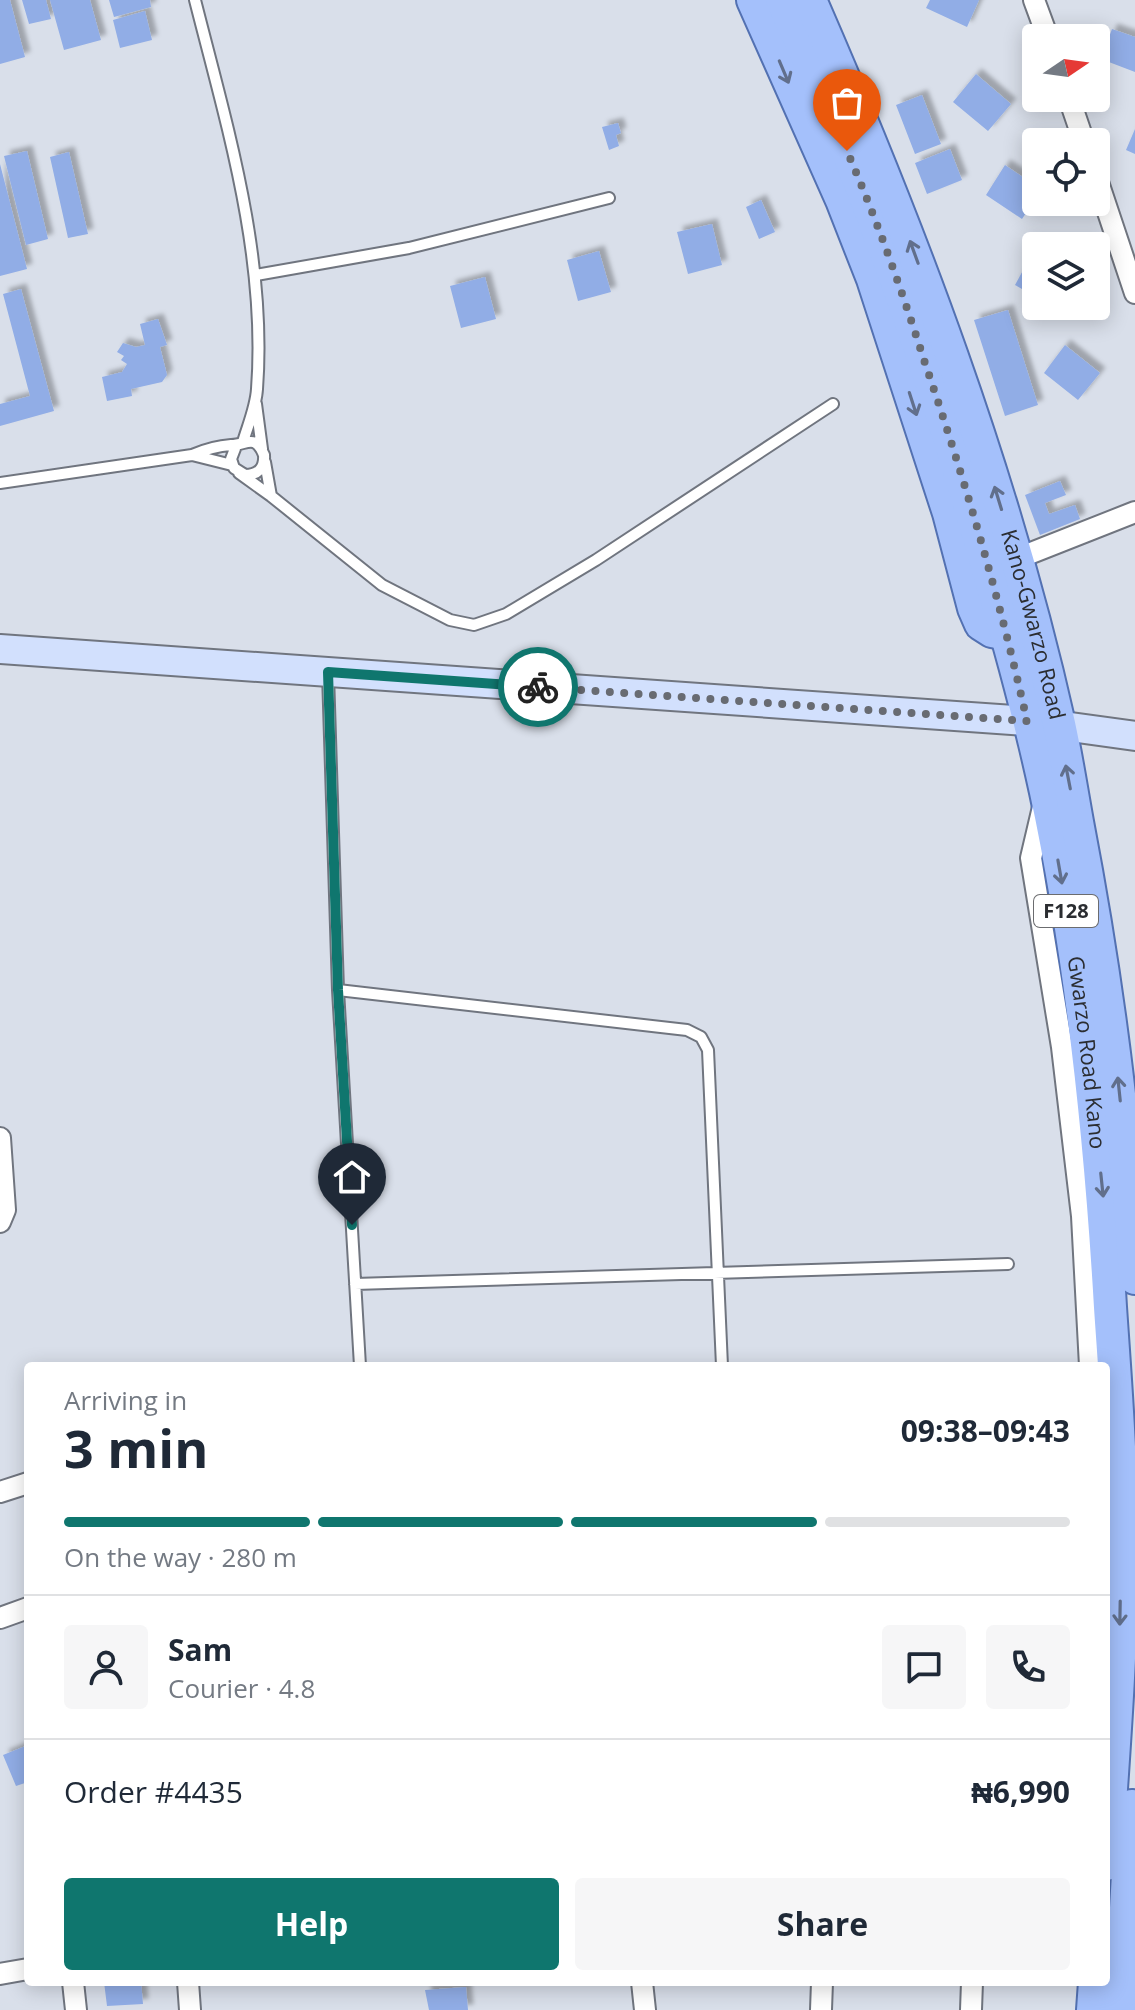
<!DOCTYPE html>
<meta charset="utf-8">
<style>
body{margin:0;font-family:"Open Sans",sans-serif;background:#f6f6f7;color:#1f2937;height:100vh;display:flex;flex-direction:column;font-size:30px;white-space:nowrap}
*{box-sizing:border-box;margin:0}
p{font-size:26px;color:#747a83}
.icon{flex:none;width:44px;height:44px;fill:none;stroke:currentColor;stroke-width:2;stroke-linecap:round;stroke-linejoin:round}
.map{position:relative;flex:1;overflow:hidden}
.side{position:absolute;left:24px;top:1362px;width:1086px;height:624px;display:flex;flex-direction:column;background:#fff;border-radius:8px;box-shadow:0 4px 20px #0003}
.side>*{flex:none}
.needle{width:52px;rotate:77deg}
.tools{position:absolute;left:1022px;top:24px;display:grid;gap:16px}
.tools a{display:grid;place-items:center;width:88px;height:88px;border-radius:8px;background:#fff;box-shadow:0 4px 20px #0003;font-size:40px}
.pin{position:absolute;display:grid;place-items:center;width:68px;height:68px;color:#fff;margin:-82px -34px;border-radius:50% 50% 50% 0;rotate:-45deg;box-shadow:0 0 8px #0007}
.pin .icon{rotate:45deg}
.courier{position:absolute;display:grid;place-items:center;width:80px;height:80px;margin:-40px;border:6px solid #0f766e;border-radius:50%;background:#fff;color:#222;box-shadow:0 2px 10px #0007}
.summary em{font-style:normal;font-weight:700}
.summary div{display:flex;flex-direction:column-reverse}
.summary{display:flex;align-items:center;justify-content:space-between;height:136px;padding:0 40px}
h1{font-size:52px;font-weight:700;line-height:60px}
.bar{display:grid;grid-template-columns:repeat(4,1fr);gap:12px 8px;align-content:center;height:96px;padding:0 40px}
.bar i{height:10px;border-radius:6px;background:#e0e1e3}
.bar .active{background:#0f766e}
.bar p{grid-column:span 4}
.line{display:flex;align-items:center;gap:20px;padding:0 40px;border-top:2px solid #e0e1e3}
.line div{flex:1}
.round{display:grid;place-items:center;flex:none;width:84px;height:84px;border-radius:8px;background:#f6f6f7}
.primary-button{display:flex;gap:16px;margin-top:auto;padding:16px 40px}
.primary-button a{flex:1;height:92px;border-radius:8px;background:#0f766e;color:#fff;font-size:32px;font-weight:700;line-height:92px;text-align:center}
.primary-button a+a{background:#f6f6f7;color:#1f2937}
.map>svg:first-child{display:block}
</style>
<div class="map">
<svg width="1135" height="2010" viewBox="0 0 1135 2010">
<defs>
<filter id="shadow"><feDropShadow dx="5.5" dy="-5.5" stdDeviation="2" flood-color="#0004"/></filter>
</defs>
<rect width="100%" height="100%" fill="#d9dfea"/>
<path fill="#91ade6" filter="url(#shadow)" d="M0,0h10l15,57 -25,7z
M22,0h24l5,19 -22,5z
M50,0h40l11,40 -37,10z
M109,0h41l1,7 -37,10z
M930,0h49l-12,27 -41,-19z
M145,11l7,29 -32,8 -7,-28z
M1112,29l23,8v35l-34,-13z
M976,74l35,30 -23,27 -35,-29z
M922,95l19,49 -26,10 -19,-49z
M618,123l3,10 -5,2 3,11 -10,4 -7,-23z
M1135,129v25l-9,-4z
M950,149l12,31 -35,14 -12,-31z
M27,151l21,88 -22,6 -22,-89z
M69,152l19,82 -20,4 -18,-81z
M0,164l27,105 -27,7z
M1005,165l31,21v12l-14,21 -36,-24z
M761,200l14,32 -16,7 -13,-32z
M712,224l10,41 -34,9 -11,-42z
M599,251l12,41 -33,9 -11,-41z
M1033,252l3,2v43l-21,-12z
M485,277l11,42 -35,9 -11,-42z
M21,289l33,122 -54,15v-22l30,-8 -27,-102z
M1008,310l30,95 -33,11 -31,-96z
M158,319l9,26 -7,2 7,28 -5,7 -31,7 1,7 -25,5 -5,-24 20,-5 5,-8 -6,-4 3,-4 -7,-4 6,-9 13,4 9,-2 -5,-21z
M1065,345l35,28 -22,27 -34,-27z
M1060,481l6,14 -21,8 4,11 26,-9 5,14 -40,16 -15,-40z
M28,1745v37l-12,4 -13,-31z
M104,1982h37l2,22 -36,2z
M466,1987l2,23h-39l-4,-20z"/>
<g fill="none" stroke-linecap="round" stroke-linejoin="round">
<defs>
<path id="lane" d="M195,0c32,126 72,257 62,389 -1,18 -9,36 -14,53
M256,275l153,-27 200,-50
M256,404l6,45
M192,455l40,10
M265,462l6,34
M239,473l32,23 111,89 68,35 24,5 32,-11 90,-54 237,-156
M0,483l192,-28c14,-6 24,-9 39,-10 16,0 24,-12 33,10 1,13 -6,20 -19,20l-11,-7 -3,-9 5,-13
M328,674l10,316 22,376
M338,990l349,40 14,7 7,13 14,316
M355,1284l653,-20"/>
<path id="street" d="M1034,0l14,38
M1069,98l15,44
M1096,176l39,117
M1016,559l119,-47
M1043,807l-12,51 31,189 20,169 8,150
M0,1138l5,72 -5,12
M0,1492l28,-9
M0,1618l28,-10
M0,1974l28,-5
M73,1982l3,28
M188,1982l2,28
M642,1982l3,28
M821,2010l1,-28
M971,2010l1,-28"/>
<path id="secondary" d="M0,649l1027,72 108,15"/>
<g id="primary">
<path d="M753,0l89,200 31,79 76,234 25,95 7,16 11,7 16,3"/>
<path id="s1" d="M782,0c81,175 145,356 198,541 24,83 48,167 66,251 36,169 54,343 64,515 5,74 11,147 12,221 1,112 -9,224 -16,336"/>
<path id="s2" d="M810,0c102,234 193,474 249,724 7,32 12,65 18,98 29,151 49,303 58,456"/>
<path d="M1093,2010l2,-28"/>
<path d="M1120,2010l12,-204"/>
</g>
</defs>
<use href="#lane" stroke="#70757f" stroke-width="14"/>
<use href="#street" stroke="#70757f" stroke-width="24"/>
<use href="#secondary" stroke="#70757f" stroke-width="32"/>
<use href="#primary" stroke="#5371b2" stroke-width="36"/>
<use href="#lane" stroke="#fff" stroke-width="10"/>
<use href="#street" stroke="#fff" stroke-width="20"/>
<use href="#secondary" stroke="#d2e0fd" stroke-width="28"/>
<use href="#primary" stroke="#a4c0fb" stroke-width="32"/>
</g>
<defs><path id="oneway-shaft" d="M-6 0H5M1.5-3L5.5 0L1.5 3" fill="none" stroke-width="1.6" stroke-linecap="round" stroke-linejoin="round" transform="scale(2)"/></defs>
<g stroke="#616f8c">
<use href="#oneway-shaft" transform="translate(784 72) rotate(67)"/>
<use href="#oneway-shaft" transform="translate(914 252) rotate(-110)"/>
<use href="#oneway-shaft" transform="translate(913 404) rotate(72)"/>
<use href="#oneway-shaft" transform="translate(998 498) rotate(-107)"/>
<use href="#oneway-shaft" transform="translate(1068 777) rotate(-101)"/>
<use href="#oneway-shaft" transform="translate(1060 872) rotate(80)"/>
<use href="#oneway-shaft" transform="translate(1119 1089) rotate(-96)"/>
<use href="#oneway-shaft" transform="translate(1102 1185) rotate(84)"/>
<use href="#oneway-shaft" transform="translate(1120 1613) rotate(91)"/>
</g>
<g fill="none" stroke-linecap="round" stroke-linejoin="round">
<path stroke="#686b72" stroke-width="8" stroke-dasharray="0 14.4" d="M538,687l489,34c-27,-121 -62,-241 -102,-358 -23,-72 -48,-143 -78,-212"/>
<path stroke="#0f766e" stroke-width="10" d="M352,1225l-14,-235 -10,-318 210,15"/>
</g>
<g text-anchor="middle" stroke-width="8" stroke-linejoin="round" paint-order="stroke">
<rect fill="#fff" stroke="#6b6c6f" stroke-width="2" x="1034" y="895" width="64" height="32" rx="6"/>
<g font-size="20" font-weight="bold" fill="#2b2d31">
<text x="1066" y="918">F128</text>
</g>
<g font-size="22" fill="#2b2d31" stroke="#fff">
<text dy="8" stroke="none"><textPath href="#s2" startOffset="664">Kano-Gwarzo Road</textPath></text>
<text dy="8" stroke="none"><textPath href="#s1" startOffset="1100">Gwarzo Road Kano</textPath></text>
</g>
</g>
</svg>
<div class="tools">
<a><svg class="needle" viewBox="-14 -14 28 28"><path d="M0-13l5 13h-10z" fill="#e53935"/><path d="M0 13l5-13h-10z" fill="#747a83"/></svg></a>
<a><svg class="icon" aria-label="locate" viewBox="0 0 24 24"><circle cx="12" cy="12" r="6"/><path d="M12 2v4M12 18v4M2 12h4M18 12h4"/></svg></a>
<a><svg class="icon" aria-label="layers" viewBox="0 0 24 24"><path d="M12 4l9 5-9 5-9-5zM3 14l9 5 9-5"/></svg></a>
</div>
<div class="pin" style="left:847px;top:151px;background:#ea580c"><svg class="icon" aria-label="bag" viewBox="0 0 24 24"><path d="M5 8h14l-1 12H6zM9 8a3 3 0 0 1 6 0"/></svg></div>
<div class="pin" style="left:352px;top:1225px;background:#1f2937"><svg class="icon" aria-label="home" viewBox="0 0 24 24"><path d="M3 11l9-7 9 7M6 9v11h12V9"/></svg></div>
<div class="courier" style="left:538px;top:687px"><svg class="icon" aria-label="bike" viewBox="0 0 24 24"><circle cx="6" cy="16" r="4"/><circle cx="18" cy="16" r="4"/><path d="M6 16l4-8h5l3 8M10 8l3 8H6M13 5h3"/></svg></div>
<section class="side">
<div class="summary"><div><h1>3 min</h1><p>Arriving in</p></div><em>09:38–09:43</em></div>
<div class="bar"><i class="active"></i><i class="active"></i><i class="active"></i><i></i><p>On the way · 280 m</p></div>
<div class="line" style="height:144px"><a class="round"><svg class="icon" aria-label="person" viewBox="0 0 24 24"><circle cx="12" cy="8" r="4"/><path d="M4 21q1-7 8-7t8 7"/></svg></a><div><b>Sam</b><p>Courier · 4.8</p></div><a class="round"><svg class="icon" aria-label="chat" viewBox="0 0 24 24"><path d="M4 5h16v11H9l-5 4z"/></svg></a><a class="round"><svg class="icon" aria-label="phone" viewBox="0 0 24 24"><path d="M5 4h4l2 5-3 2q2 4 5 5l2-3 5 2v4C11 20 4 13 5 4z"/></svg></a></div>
<div class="line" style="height:104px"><div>Order #4435</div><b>₦6,990</b></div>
<div class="primary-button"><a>Help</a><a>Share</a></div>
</section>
</div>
